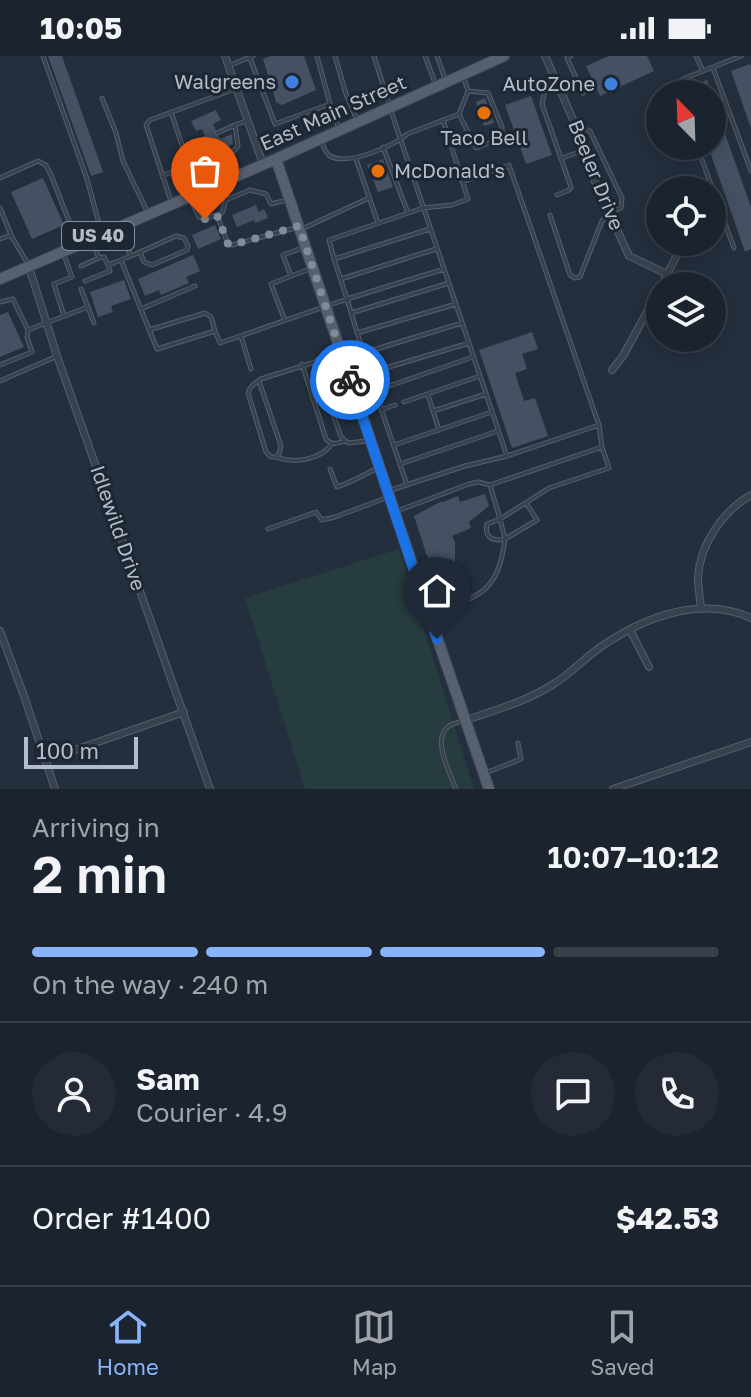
<!DOCTYPE html>
<meta charset="utf-8">
<style>
body{margin:0;font-family:"Golos Text",sans-serif;background:#242b36;color:#f1f3f6;height:100vh;display:flex;flex-direction:column;font-size:30px;white-space:nowrap}
*{box-sizing:border-box;margin:0}
p{font-size:26px;color:#a0a4aa}
.icon{flex:none;width:44px;height:44px;fill:none;stroke:currentColor;stroke-width:2;stroke-linecap:round;stroke-linejoin:round}
.map{position:relative;height:733px;overflow:hidden}
.sheet{display:flex;flex-direction:column;background:#1b232e;flex:1}
.sheet>*{flex:none}
.needle{width:52px;rotate:337deg}
.buttons{position:absolute;left:646px;top:24px;display:grid;gap:16px}
.buttons a{display:grid;place-items:center;width:80px;height:80px;border-radius:50%;background:#1b232e;box-shadow:0 4px 20px #0003,0 0 0 2px #39404a;font-size:40px}
.scale{position:absolute;left:24px;bottom:20px;width:114px;box-sizing:border-box;padding-left:8px;border:4px solid #b4bcc9;border-top:0;font-size:22px;line-height:28px;white-space:nowrap;color:#b4bcc9;-webkit-text-stroke:6px #1d2633;paint-order:stroke}
.pin{position:absolute;display:grid;place-items:center;width:68px;height:68px;color:#fff;margin:-82px -34px;border-radius:50% 50% 50% 0;rotate:-45deg;box-shadow:0 0 8px #0007}
.pin .icon{rotate:45deg}
.courier{position:absolute;display:grid;place-items:center;width:80px;height:80px;margin:-40px;border:6px solid #1a73e8;border-radius:50%;background:#fff;color:#222;box-shadow:0 2px 10px #0007}
.summary em{font-style:normal;font-weight:600}
.summary div{display:flex;flex-direction:column-reverse}
.summary{display:flex;align-items:center;justify-content:space-between;height:136px;padding:0 32px}
h1{font-size:52px;font-weight:600;line-height:60px}
.bar{display:grid;grid-template-columns:repeat(4,1fr);gap:12px 8px;align-content:center;height:96px;padding:0 32px}
.bar i{height:10px;border-radius:6px;background:#39404a}
.bar .current{background:#8ab4f8}
.bar p{grid-column:span 4}
.line{display:flex;align-items:center;gap:20px;padding:0 32px;border-top:2px solid #39404a}
.line div{flex:1}
.round{display:grid;place-items:center;flex:none;width:84px;height:84px;border-radius:42px;background:#242b36}
.status{display:flex;justify-content:space-between;align-items:center;height:56px;padding:0 40px;background:#1b232e;direction:ltr}
.status svg{height:22px;fill:currentColor}
.menu{display:flex;justify-content:space-around;align-items:center;height:112px;border-top:2px solid #39404a;background:#1b232e;font-size:22px;color:#a0a4aa}
.menu a{display:grid;justify-items:center;gap:4px}
.menu .current{color:#8ab4f8}
.map>svg:first-child{display:block}
</style>
<div class="status"><b>10:05</b><svg viewBox="0 0 49 12"><path d="M0 12V9h3v3zM5 12V6h3v6zM10 12V3h3v9zM15 12V0h3v12zM26 1h20v11H26zM47 4h2v5h-2z"/></svg></div>
<div class="map">
<svg width="751" height="733" viewBox="0 0 751 733">
<rect width="100%" height="100%" fill="#242f3e"/>
<path fill="#263c3f" d="M399,493l75,240h-169l-60,-191z"/>
<path fill="#455162" d="M48,0h14l41,116 -12,4z
M271,0h33l12,34 -34,15 -6,-3 -13,-43z
M609,0h38l7,15 -54,25 -14,-30z
M750,8l1,3v61l-20,-57z
M707,24l5,14h-22l-3,-8z
M531,40l21,59 -26,9 -21,-59z
M712,41l39,110v42l-6,3 -37,-106h4z
M485,42l9,25 -10,3 -4,-11h-2l-3,-6 3,-1 -2,-6z
M216,54l5,10 -8,4 7,15 12,-5 1,10 -32,14 -1,-10 9,-4 -7,-15 -6,2 -5,-10z
M383,103l10,28 -15,5 -11,-27z
M43,122l21,47 -32,14 -21,-47z
M256,149l3,7 5,-3 4,9 -13,5 -1,-3 -17,7 -5,-12z
M215,169l6,14 -23,10 -6,-14z
M193,199l7,16 -14,6 3,6 -28,12 -2,-5 -14,6 -7,-17z
M124,224l7,19 -20,7 2,6 -15,5 -8,-25z
M8,256l16,35 -24,10v-42z
M532,276l6,17 -16,5 5,15 -12,4 9,28 11,-3 13,38 -36,12 -33,-98z
M485,438l4,12 -20,16 2,6 -19,8 3,6v23l-20,7 -9,-19 -12,-37 28,-15 1,1 15,-6 2,6z"/>
<g fill="none" stroke-linecap="round" stroke-linejoin="round">
<defs>
<path id="lane" d="M43,0l44,123 14,52
M317,0l13,48 9,25
M335,0l11,38 11,26
M374,0l15,48
M425,0l10,27
M437,0l8,23
M571,0l-4,2 16,35
M696,0l7,15 38,-15
M250,2l25,66 55,-20
M228,10l25,-10
M713,12l38,103
M554,21l-9,13 -3,14 29,83 -2,3 -12,5
M679,38l-1,-9 5,-6 20,-8
M102,42l14,35 7,28 24,50
M391,55l116,345 -42,10 -74,24
M459,58l17,34 26,-10v-11l-14,-34 -20,-2
M217,77l18,-8
M321,84c2,5 4,13 9,16 17,10 65,-10 77,-22l52,-20 9,-23 -4,-13
M697,90l37,102
M383,91l25,66
M562,102l23,-8
M356,103l22,64
M202,109l-9,-21 13,-6
M162,120l24,-10 2,-3 -17,-51
M0,122l38,-17 8,4 5,10 27,69
M462,126l47,-17 90,260
M210,128l-8,-19 33,-15 3,-4 -3,-21 11,-4
M191,144l8,17 6,2 17,-6 4,-13 24,-10 16,4 5,10 16,-4
M171,145l-25,-76 4,-5 85,-31
M0,152l12,29
M217,159l11,29 4,1 63,-17
M550,159l20,60 5,3 5,-1 22,-56 7,-8 12,-5 1,-10 -32,-67 -5,-2 -6,4
M304,172l65,-30
M430,173l-96,30 13,40 97,-30
M120,175l11,25 -10,4 36,89 58,-18 5,12 127,-44 27,89 18,-3 81,-28
M0,183l8,-3 4,1 16,27
M93,187l6,15 5,-1 4,8
M131,200l45,-20 8,2 4,8 -1,4 -35,15 -8,-3 -4,-10
M334,203l-5,-19 94,-32 29,-3 16,-6 -25,-79
M81,210l18,-8
M291,220l19,-7
M341,223l95,-30
M85,225l25,-10 -2,-6 13,-5
M81,233l13,34
M0,246l13,-3 15,31
M141,253l54,-23
M351,257l98,-30
M64,260l-10,-32 18,-7 -8,-22
M284,262l-13,-34 20,-8 -8,-21 19,-7
M149,274l56,-17 6,4 4,14
M357,277l99,-29
M241,280l10,33
M337,294l-12,4 -10,8 26,75 7,6 18,-2
M363,297l99,-30
M302,308l24,75c6,7 12,4 19,2
M0,309l32,-13 -5,-15 1,-7 60,-23
M369,317l100,-30
M0,325l55,-24
M259,325l22,65 -2,8 -3,3h-5l-5,-5 -18,-59c2,-7 7,-10 13,-14l54,-17
M357,338l17,-6 33,97
M428,339l11,35
M404,346l76,-26
M381,354l14,-5
M433,355l53,-17
M394,389l98,-33
M276,401c18,7 44,3 56,-13
M400,408l98,-33
M330,413l7,18c15,-5 26,-12 41,-19
M490,429l10,34 49,-31 60,-20 -7,-21 -3,-22 -92,31
M397,455l72,-27 9,-2 12,3 112,-38
M500,463l5,20c-11,3 -21,-1 -18,-15z
M268,473l48,-17 6,8 13,-3 51,-19
M432,557c48,-17 66,-20 73,-74l32,-19 -11,-17
M488,716l33,-13 -3,-16
M456,733c-6,-16 -25,-51 -7,-63 2,-2 11,-4 13,-5"/>
<path id="street" d="M225,0l38,108
M545,0l34,77 15,46 35,77 38,18
M29,211l28,89 153,433
M661,230l18,-35 8,-9
M612,314l11,-14 37,-68
M701,552c-1,-10 -3,-21 -3,-31 2,-33 25,-66 53,-82
M630,574l19,37
M0,575l24,65 31,93
M466,664c29,-10 59,-18 86,-35 19,-11 34,-29 53,-41 42,-28 97,-48 146,-26
M46,704l138,-48
M613,733l138,-47"/>
<path id="primary" d="M276,103l153,455 60,175
M0,223l276,-120 228,-103"/>
</defs>
<use href="#lane" stroke="#565f6c" stroke-width="5"/>
<use href="#street" stroke="#565f6c" stroke-width="8"/>
<use href="#primary" stroke="#414a57" stroke-width="12"/>
<use href="#lane" stroke="#38414e" stroke-width="3"/>
<use href="#street" stroke="#38414e" stroke-width="6"/>
<use href="#primary" stroke="#56606e" stroke-width="10"/>
</g>
<g fill="none" stroke-linecap="round" stroke-linejoin="round">
<path stroke="#828b98" stroke-width="8" stroke-dasharray="0 14.4" d="M205,163l12,-4 11,29 4,1 67,-19 51,154"/>
<path stroke="#1a73e8" stroke-width="10" d="M350,324l87,259"/>
</g>
<g fill="#3f7fe0" stroke="#1d2633" stroke-width="3">
<circle cx="292" cy="26" r="8"/>
<circle cx="611" cy="28" r="8"/>
</g>
<g fill="#e8710a" stroke="#1d2633" stroke-width="3">
<circle cx="484" cy="57" r="8"/>
<circle cx="378" cy="115" r="8"/>
</g>
<g text-anchor="middle" stroke-width="6" stroke-linejoin="round" paint-order="stroke">
<rect fill="#1d2633" stroke="#878f9c" stroke-width="2" x="62" y="166" width="72" height="28" rx="6"/>
<g font-size="18" font-weight="bold" fill="#b4bcc9">
<text x="98" y="186">US 40</text>
</g>
<g font-size="20" fill="#b4bcc9" stroke="#1d2633" text-anchor="end">
<text x="276" y="33">Walgreens</text>
<text x="595" y="35">AutoZone</text>
<text x="484" y="89" text-anchor="middle">Taco Bell</text>
<text x="394" y="122" text-anchor="start">McDonald's</text>
</g>
<g font-size="20" fill="#b4bcc9" stroke="#1d2633">
<text transform="translate(333 57) rotate(-24)" y="7">East Main Street</text>
<text transform="translate(596 119) rotate(68)" y="7">Beeler Drive</text>
<text transform="translate(118 472) rotate(71)" y="7">Idlewild Drive</text>
</g>
</g>
</svg>
<div class="buttons">
<a><svg class="needle" viewBox="-14 -14 28 28"><path d="M0-13l5 13h-10z" fill="#e53935"/><path d="M0 13l5-13h-10z" fill="#a0a4aa"/></svg></a>
<a><svg class="icon" aria-label="locate" viewBox="0 0 24 24"><circle cx="12" cy="12" r="6"/><path d="M12 2v4M12 18v4M2 12h4M18 12h4"/></svg></a>
<a><svg class="icon" aria-label="layers" viewBox="0 0 24 24"><path d="M12 4l9 5-9 5-9-5zM3 14l9 5 9-5"/></svg></a>
</div>
<div class="scale">100 m</div>
<div class="pin" style="left:205px;top:163px;background:#ea580c"><svg class="icon" aria-label="bag" viewBox="0 0 24 24"><path d="M5 8h14l-1 12H6zM9 8a3 3 0 0 1 6 0"/></svg></div>
<div class="pin" style="left:437px;top:583px;background:#1f2937"><svg class="icon" aria-label="home" viewBox="0 0 24 24"><path d="M3 11l9-7 9 7M6 9v11h12V9"/></svg></div>
<div class="courier" style="left:350px;top:324px"><svg class="icon" aria-label="bike" viewBox="0 0 24 24"><circle cx="6" cy="16" r="4"/><circle cx="18" cy="16" r="4"/><path d="M6 16l4-8h5l3 8M10 8l3 8H6M13 5h3"/></svg></div>
</div>
<section class="sheet">
<div class="summary"><div><h1>2 min</h1><p>Arriving in</p></div><em>10:07–10:12</em></div>
<div class="bar"><i class="current"></i><i class="current"></i><i class="current"></i><i></i><p>On the way · 240 m</p></div>
<div class="line" style="height:144px"><a class="round"><svg class="icon" aria-label="person" viewBox="0 0 24 24"><circle cx="12" cy="8" r="4"/><path d="M4 21q1-7 8-7t8 7"/></svg></a><div><b>Sam</b><p>Courier · 4.9</p></div><a class="round"><svg class="icon" aria-label="chat" viewBox="0 0 24 24"><path d="M4 5h16v11H9l-5 4z"/></svg></a><a class="round"><svg class="icon" aria-label="phone" viewBox="0 0 24 24"><path d="M5 4h4l2 5-3 2q2 4 5 5l2-3 5 2v4C11 20 4 13 5 4z"/></svg></a></div>
<div class="line" style="height:104px"><div>Order #1400</div><b>$42.53</b></div>
</section>
<nav class="menu">
<a class="current"><svg class="icon" aria-label="home" viewBox="0 0 24 24"><path d="M3 11l9-7 9 7M6 9v11h12V9"/></svg>Home</a>
<a><svg class="icon" aria-label="map" viewBox="0 0 24 24"><path d="M3 6l6-2 6 2 6-2v14l-6 2-6-2-6 2zM9 4v14M15 6v14"/></svg>Map</a>
<a><svg class="icon" aria-label="saved" viewBox="0 0 24 24"><path d="M7 4h10v16l-5-4-5 4z"/></svg>Saved</a>
</nav>
